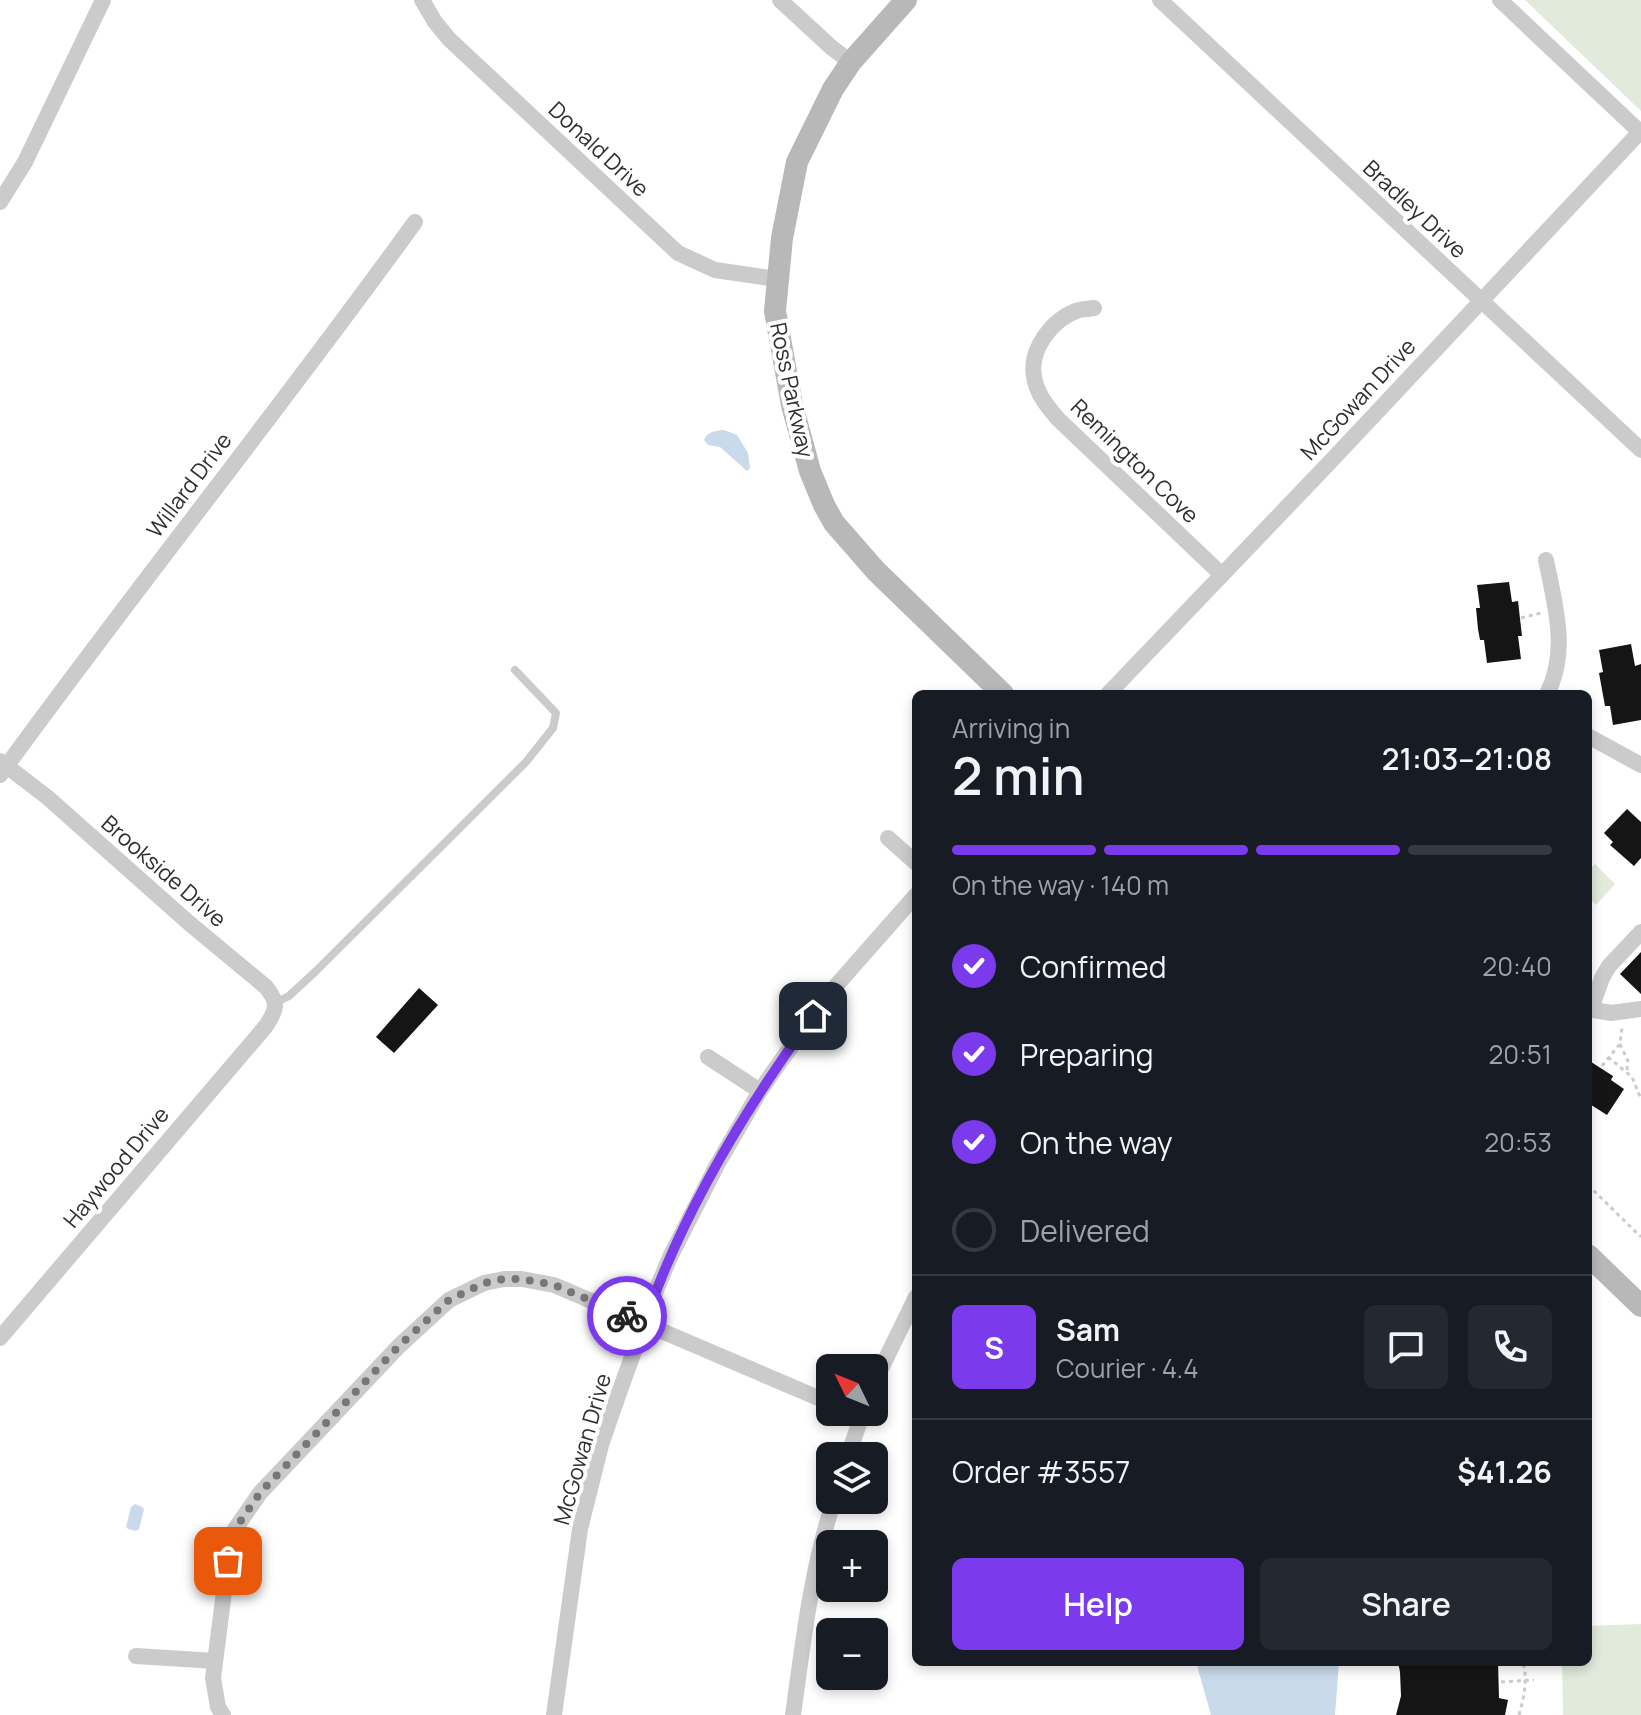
<!DOCTYPE html>
<meta charset="utf-8">
<style>
body{margin:0;font-family:Manrope,sans-serif;background:#242831;color:#f1f3f6;height:100vh;display:flex;flex-direction:column;font-size:30px;white-space:nowrap}
*{box-sizing:border-box;margin:0}
p{font-size:26px;color:#9ea1a6}
.icon{flex:none;width:44px;height:44px;fill:none;stroke:currentColor;stroke-width:2;stroke-linecap:round;stroke-linejoin:round}
.map{position:relative;flex:1;overflow:hidden}
.sheet{position:absolute;left:912px;top:690px;width:680px;height:976px;display:flex;flex-direction:column;background:#171b24;border-radius:12px;box-shadow:0 4px 12px #0003}
.sheet>*{flex:none}
.needle{width:52px;rotate:313deg}
.fabs{position:absolute;left:816px;top:1354px;display:grid;gap:16px}
.fabs a{display:grid;place-items:center;width:72px;height:72px;border-radius:12px;background:#171b24;box-shadow:0 4px 12px #0003;font-size:40px}
.pin{position:absolute;display:grid;place-items:center;width:68px;height:68px;color:#fff;margin:-34px;border-radius:16px;box-shadow:0 4px 12px #0006}
.courier{position:absolute;display:grid;place-items:center;width:80px;height:80px;margin:-40px;border:6px solid #7c3aed;border-radius:50%;background:#fff;color:#222;box-shadow:0 2px 10px #0007}
.head em{font-style:normal;font-weight:600}
.head div{display:flex;flex-direction:column-reverse}
.head{display:flex;align-items:center;justify-content:space-between;height:136px;padding:0 40px}
h1{font-size:52px;font-weight:600;line-height:60px}
.bar{display:grid;grid-template-columns:repeat(4,1fr);gap:12px 8px;align-content:center;height:96px;padding:0 40px}
.bar i{height:10px;border-radius:6px;background:#363941}
.bar .current{background:#7c3aed}
.bar p{grid-column:span 4}
.line{display:flex;align-items:center;gap:20px;padding:0 40px;border-top:2px solid #363941}
.line div{flex:1}
.round{display:grid;place-items:center;flex:none;width:84px;height:84px;border-radius:12px;background:#242831}
ol{padding:0 40px;list-style:none}
li{display:flex;align-items:center;gap:24px;height:88px}
li p{margin-inline-start:auto}
li .icon{padding:8px;border-radius:50%;background:#7c3aed;color:#fff;stroke-width:4}
li:last-child{color:#9ea1a6}
li i{width:44px;height:44px;border:4px solid #363941;border-radius:50%}
.cta{display:flex;gap:16px;margin-top:auto;padding:16px 40px}
.cta a{flex:1;height:92px;border-radius:12px;background:#7c3aed;color:#fff;font-size:32px;font-weight:600;line-height:92px;text-align:center}
.cta a+a{background:#242831;color:#f1f3f6}
.map>svg:first-child{display:block}
</style>
<div class="map">
<svg width="1641" height="1715" viewBox="0 0 1641 1715">
<rect width="100%" height="100%" fill="#fff"/>
<path fill="#e2eadc" d="M1525,0h116v111z
M1595,864l20,20 -19,21 -8,-8v-26z
M1641,1624v91h-78l-1,-53h26v-36z"/>
<path fill="#c9daea" d="M724,430l13,5 11,18 2,15 -3,3 -27,-24 -12,-2 -4,-5c4,-9 11,-9 20,-10z
M135,1504l7,3 2,2 -5,20 -3,2 -8,-2 -2,-2 5,-20z
M1196,1662h143l-4,53h-124z"/>
<path fill="#151515" d="M1509,582l3,20 6,-1 4,35h-4l3,23 -34,4 -3,-23h-4l-2,-11 -2,-21h4l-3,-23z
M1631,644l4,22 6,-2v56l-28,5 -3,-19h-5l-6,-33 4,-1 -4,-22z
M1627,809l14,13v36l-7,8 -24,-21 3,-3 -9,-9z
M1641,952v42l-21,-20z
M419,988l19,17 -44,48 -18,-16z
M1588,1060l25,16 -2,4 13,9 -17,26 -19,-12z
M1398,1662h100l1,36 9,2 -3,15h-109l5,-19 -1,-24z"/>
<g fill="none" stroke-linecap="round" stroke-linejoin="round">
<path stroke="#cbcbcb" stroke-width="3" stroke-dasharray="4 4" stroke-linecap="butt" d="M1521,618l20,-5
M1620,1044l8,17 -1,9
M1608,1057l24,20 9,22
M1602,1066l18,-22 2,-16
M1588,1185l53,52
M1501,1682l33,-2
M1519,1715c5,-18 9,-35 4,-53"/>
<path stroke="#cbcbcb" stroke-width="8" d="M275,1003l14,-7 27,-25 210,-209 27,-34 3,-15 -41,-43"/>
<path stroke="#cbcbcb" stroke-width="16" d="M422,0l13,22 14,17 229,214 37,17 62,9
M780,0l52,48 19,14
M1160,0l481,450
M1500,0l141,133
M0,202l25,-40 78,-162
M1094,308c-6,1 -13,1 -18,3 -24,9 -47,39 -42,65 2,17 13,30 24,43l163,155
M1546,560c9,45 23,91 1,134
M1108,694l222,-232 310,-330
M1588,736l53,29
M0,761l47,36 142,126 77,64c13,16 11,22 0,39l-266,312
M0,775c135,-186 280,-366 415,-553
M888,838l28,25
M1588,1009l23,4 30,-4
M1591,1009l11,-31 7,-12 32,-34
M708,1057l52,34
M874,1383l42,-86
M848,1456l15,-44
M136,1656l79,5
M223,1715l-5,-8 -5,-29 15,-117 7,-32 25,-36 139,-147 50,-46 35,-17 20,-4h18l32,6 276,118
M554,1715l26,-186 21,-84 18,-52 36,-100 15,-36 47,-92 43,-74 20,-29 54,-74 82,-93
M793,1715c10,-72 18,-145 41,-215"/>
<path stroke="#b8b8b8" stroke-width="22" d="M906,0l-55,62 -18,27 -36,73 -15,76 -7,73 17,94 18,66 14,34 10,18 42,48 127,123
M1588,1255l53,51"/>
</g>
<g fill="none" stroke-linecap="round" stroke-linejoin="round">
<path stroke="#777" stroke-width="8" stroke-dasharray="0 14.4" d="M228,1561l7,-32 25,-36 139,-147 50,-46 35,-17 20,-4h18l32,6 73,31"/>
<path stroke="#7c3aed" stroke-width="10" d="M627,1316l17,8c38,-111 100,-214 169,-308"/>
</g>
<g text-anchor="middle" stroke-width="8" stroke-linejoin="round" paint-order="stroke">
<g font-size="22" fill="#2e2e2e" stroke="#fff">
<text transform="translate(599 149) rotate(43)" y="8">Donald Drive</text>
<text transform="translate(1415 209) rotate(43)" y="8">Bradley Drive</text>
<text transform="translate(792 390) rotate(78)" y="8">Ross Parkway</text>
<text transform="translate(1358 399) rotate(-47)" y="8">McGowan Drive</text>
<text transform="translate(1135 461) rotate(44)" y="8">Remington Cove</text>
<text transform="translate(189 485) rotate(-53)" y="8">Willard Drive</text>
<text transform="translate(164 871) rotate(41)" y="8">Brookside Drive</text>
<text transform="translate(116 1167) rotate(-50)" y="8">Haywood Drive</text>
<text transform="translate(582 1449) rotate(-74)" y="8">McGowan Drive</text>
</g>
</g>
</svg>
<div class="fabs">
<a><svg class="needle" viewBox="-14 -14 28 28"><path d="M0-13l5 13h-10z" fill="#e53935"/><path d="M0 13l5-13h-10z" fill="#9ea1a6"/></svg></a>
<a><svg class="icon" aria-label="layers" viewBox="0 0 24 24"><path d="M12 4l9 5-9 5-9-5zM3 14l9 5 9-5"/></svg></a>
<a>+</a>
<a>−</a>
</div>
<div class="pin" style="left:228px;top:1561px;background:#ea580c"><svg class="icon" aria-label="bag" viewBox="0 0 24 24"><path d="M5 8h14l-1 12H6zM9 8a3 3 0 0 1 6 0"/></svg></div>
<div class="pin" style="left:813px;top:1016px;background:#1f2937"><svg class="icon" aria-label="home" viewBox="0 0 24 24"><path d="M3 11l9-7 9 7M6 9v11h12V9"/></svg></div>
<div class="courier" style="left:627px;top:1316px"><svg class="icon" aria-label="bike" viewBox="0 0 24 24"><circle cx="6" cy="16" r="4"/><circle cx="18" cy="16" r="4"/><path d="M6 16l4-8h5l3 8M10 8l3 8H6M13 5h3"/></svg></div>
<section class="sheet">
<div class="head"><div><h1>2 min</h1><p>Arriving in</p></div><em>21:03–21:08</em></div>
<div class="bar"><i class="current"></i><i class="current"></i><i class="current"></i><i></i><p>On the way · 140 m</p></div>
<ol>
<li><svg class="icon" aria-label="check" viewBox="0 0 24 24"><path d="M5 12l5 5 9-10"/></svg>Confirmed<p>20:40</p></li>
<li><svg class="icon" aria-label="check" viewBox="0 0 24 24"><path d="M5 12l5 5 9-10"/></svg>Preparing<p>20:51</p></li>
<li><svg class="icon" aria-label="check" viewBox="0 0 24 24"><path d="M5 12l5 5 9-10"/></svg>On the way<p>20:53</p></li>
<li><i></i>Delivered</li>
</ol>
<div class="line" style="height:144px"><b class="round" style="background:#7c3aed;color:#fff">S</b><div><b>Sam</b><p>Courier · 4.4</p></div><a class="round"><svg class="icon" aria-label="chat" viewBox="0 0 24 24"><path d="M4 5h16v11H9l-5 4z"/></svg></a><a class="round"><svg class="icon" aria-label="phone" viewBox="0 0 24 24"><path d="M5 4h4l2 5-3 2q2 4 5 5l2-3 5 2v4C11 20 4 13 5 4z"/></svg></a></div>
<div class="line" style="height:104px"><div>Order #3557</div><b>$41.26</b></div>
<div class="cta"><a>Help</a><a>Share</a></div>
</section>
</div>
